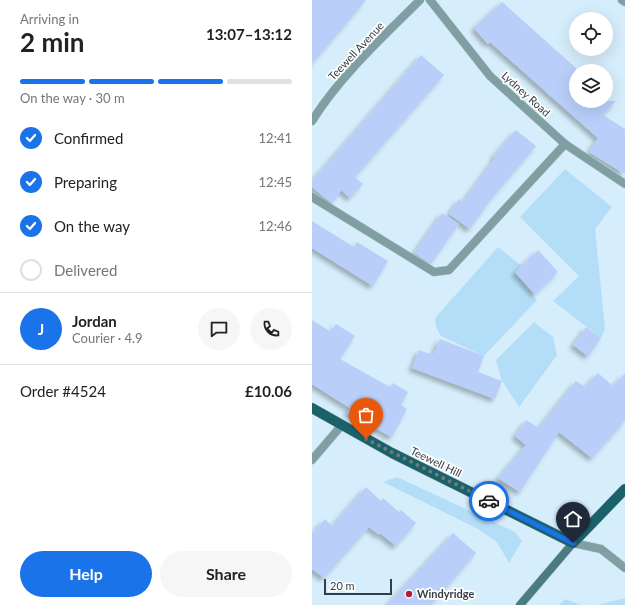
<!DOCTYPE html>
<meta charset="utf-8">
<style>
body{margin:0;font-family:Lato,sans-serif;background:#f6f6f6;color:#222;height:100vh;display:flex;flex-direction:column;font-size:15px;white-space:nowrap}
*{box-sizing:border-box;margin:0}
p{font-size:13px;color:#767676}
.icon{flex:none;width:22px;height:22px;fill:none;stroke:currentColor;stroke-width:2;stroke-linecap:round;stroke-linejoin:round}
.map{position:relative;flex:1;overflow:hidden}
.panel{display:flex;flex-direction:column;background:#fff;width:312px}
.panel>*{flex:none}
.fabs{position:absolute;left:257px;top:12px;display:grid;gap:8px}
.fabs a{display:grid;place-items:center;width:44px;height:44px;border-radius:50%;background:#fff;box-shadow:0 4px 16px #0002;font-size:20px}
.scale{position:absolute;left:12px;bottom:10px;width:68px;box-sizing:border-box;padding-left:4px;border:2px solid #353e44;border-top:0;font-size:11px;line-height:14px;white-space:nowrap;color:#353e44;-webkit-text-stroke:3px #fff;paint-order:stroke}
.pin{position:absolute;display:grid;place-items:center;width:34px;height:34px;color:#fff;margin:-41px -17px;border-radius:50% 50% 50% 0;rotate:-45deg;box-shadow:0 0 4px #0007}
.pin .icon{rotate:45deg}
.courier{position:absolute;display:grid;place-items:center;width:40px;height:40px;margin:-20px;border:3px solid #1a73e8;border-radius:50%;background:#fff;color:#222;box-shadow:0 1px 5px #0007}
.headline em{font-style:normal;font-weight:700}
.headline div{display:flex;flex-direction:column-reverse}
.headline{display:flex;align-items:center;justify-content:space-between;height:68px;padding:0 20px}
h1{font-size:26px;font-weight:700;line-height:30px}
.bar{display:grid;grid-template-columns:repeat(4,1fr);gap:6px 4px;align-content:center;height:48px;padding:0 20px}
.bar i{height:5px;border-radius:3px;background:#e0e0e0}
.bar .current{background:#1a73e8}
.bar p{grid-column:span 4}
.line{display:flex;align-items:center;gap:10px;padding:0 20px;border-top:1px solid #e0e0e0}
.line div{flex:1}
.round{display:grid;place-items:center;flex:none;width:42px;height:42px;border-radius:21px;background:#f6f6f6}
ol{padding:0 20px;list-style:none}
li{display:flex;align-items:center;gap:12px;height:44px}
li p{margin-inline-start:auto}
li .icon{padding:4px;border-radius:50%;background:#1a73e8;color:#fff;stroke-width:4}
li:last-child{color:#767676}
li i{width:22px;height:22px;border:2px solid #e0e0e0;border-radius:50%}
.primary-button{display:flex;gap:8px;margin-top:auto;padding:8px 20px}
.primary-button a{flex:1;height:46px;border-radius:24px;background:#1a73e8;color:#fff;font-size:16px;font-weight:700;line-height:46px;text-align:center}
.primary-button a+a{background:#f6f6f6;color:#222}
main{display:flex;flex:1;min-height:0}
.map>svg:first-child{display:block}
</style>
<main>
<section class="panel">
<div class="headline"><div><h1>2 min</h1><p>Arriving in</p></div><em>13:07–13:12</em></div>
<div class="bar"><i class="current"></i><i class="current"></i><i class="current"></i><i></i><p>On the way · 30 m</p></div>
<ol>
<li><svg class="icon" aria-label="check" viewBox="0 0 24 24"><path d="M5 12l5 5 9-10"/></svg>Confirmed<p>12:41</p></li>
<li><svg class="icon" aria-label="check" viewBox="0 0 24 24"><path d="M5 12l5 5 9-10"/></svg>Preparing<p>12:45</p></li>
<li><svg class="icon" aria-label="check" viewBox="0 0 24 24"><path d="M5 12l5 5 9-10"/></svg>On the way<p>12:46</p></li>
<li><i></i>Delivered</li>
</ol>
<div class="line" style="height:72px"><b class="round" style="background:#1a73e8;color:#fff">J</b><div><b>Jordan</b><p>Courier · 4.9</p></div><a class="round"><svg class="icon" aria-label="chat" viewBox="0 0 24 24"><path d="M4 5h16v11H9l-5 4z"/></svg></a><a class="round"><svg class="icon" aria-label="phone" viewBox="0 0 24 24"><path d="M5 4h4l2 5-3 2q2 4 5 5l2-3 5 2v4C11 20 4 13 5 4z"/></svg></a></div>
<div class="line" style="height:52px"><div>Order #4524</div><b>£10.06</b></div>
<div class="primary-button"><a>Help</a><a>Share</a></div>
</section>
<div class="map">
<svg width="313" height="605" viewBox="0 0 313 605">
<defs>
<filter id="shadow"><feDropShadow dx="-3.5" dy="3.5" stdDeviation="2" flood-color="#0004"/></filter>
</defs>
<rect width="100%" height="100%" fill="#d6edfb"/>
<path fill="#b4def8" d="M253,169l47,38 -17,22 10,100 -4,9 -48,-37 26,-25 -59,-59z
M186,247l24,19 -7,7 22,27 -53,56 -43,-20 -5,-9 -1,-9z
M222,322l19,15 4,18 -38,52 -18,-28 -5,-19z
M85,477l118,55 7,9 -13,22 -12,-21 -19,-13 -95,-47z
M313,598v7h-28z
M253,599l16,6h-22z"/>
<path fill="#b9cff9" filter="url(#shadow)" d="M0,0h54l-54,64z
M190,2l74,66v33h40l-13,14 22,14v45l-36,-22 9,-14 -108,-96 -2,2 -14,-16z
M109,55l23,20 -89,102 8,7 -13,14 -9,-8 -8,13 -8,-5 -13,-11v-6z
M204,130l20,16 -45,53 -21,30 -21,-15 10,-15 4,3 32,-44 -2,-1z
M130,213l17,11 -28,40 -17,-11z
M0,221l42,26 3,-5 31,19 -15,25 -61,-38z
M226,250l20,22 -23,22 -20,-22z
M0,320l19,12 5,-8 19,12 -15,23 50,28 3,-4 15,9 -7,13 6,4 -15,28 -45,-24 3,-5 -38,-24z
M274,327l15,11 -13,18 -15,-11z
M128,339l44,17 -6,16 24,9 -7,18 -83,-31 7,-18 14,5z
M286,373l15,13 12,-13v48l-33,37 -33,-26 -39,60 -22,-14 28,-33 -11,-9 11,-16 13,8 37,-47 9,6z
M54,487l15,14 2,-3 16,14 2,-2 15,13 -20,23 -16,-13 -1,2 -10,-8 -45,51 -12,-9v-35l13,-15 7,7z
M141,533l23,20 -45,52h-44z"/>
<g fill="none" stroke-linecap="round" stroke-linejoin="round">
<defs>
<path id="service" d="M310,0l3,2
M0,197l122,75 15,-2 116,-126
M0,460l29,-34"/>
<path id="minor" d="M118,0l60,76 75,68 60,40
M0,121c29,-46 70,-83 108,-121"/>
<path id="tertiary" d="M261,543l28,6 24,19"/>
<path id="secondary" d="M208,605l53,-62"/>
<path id="primary" d="M0,408l80,45 181,90 52,-54"/>
</defs>
<use href="#service" stroke="#b6cad6" stroke-width="9"/>
<use href="#minor" stroke="#b6cad6" stroke-width="9"/>
<use href="#tertiary" stroke="#b6cad6" stroke-width="9"/>
<use href="#secondary" stroke="#b6cad6" stroke-width="9"/>
<use href="#primary" stroke="#b6cad6" stroke-width="11"/>
<use href="#service" stroke="#7f9fa3" stroke-width="8"/>
<use href="#minor" stroke="#7f9fa3" stroke-width="8"/>
<use href="#tertiary" stroke="#7f9fa3" stroke-width="8"/>
<use href="#secondary" stroke="#497b81" stroke-width="8"/>
<use href="#primary" stroke="#1b6169" stroke-width="10"/>
</g>
<g fill="none" stroke-linecap="round" stroke-linejoin="round">
<path stroke="#6d7b84" stroke-width="4" stroke-dasharray="0 7.2" d="M54,439l123,62"/>
<path stroke="#1a73e8" stroke-width="5" d="M177,501l84,42"/>
</g>
<circle fill="#b11e3a" stroke="#fff" stroke-width="1.5" cx="97" cy="594" r="4"/>
<g text-anchor="middle" stroke-width="3.5" stroke-linejoin="round" paint-order="stroke">
<g font-size="11" fill="#353e44" stroke="#fff">
<text transform="translate(44 51) rotate(-47)" y="4">Teewell Avenue</text>
<text transform="translate(214 94) rotate(42)" y="4">Lydney Road</text>
<text transform="translate(124 462) rotate(26)" y="4">Teewell Hill</text>
</g>
<g font-size="11" font-weight="bold" fill="#353e44" stroke="#fff" text-anchor="start">
<text x="105" y="598">Windyridge</text>
</g>
</g>
</svg>
<div class="fabs">
<a><svg class="icon" aria-label="locate" viewBox="0 0 24 24"><circle cx="12" cy="12" r="6"/><path d="M12 2v4M12 18v4M2 12h4M18 12h4"/></svg></a>
<a><svg class="icon" aria-label="layers" viewBox="0 0 24 24"><path d="M12 4l9 5-9 5-9-5zM3 14l9 5 9-5"/></svg></a>
</div>
<div class="scale">20 m</div>
<div class="pin" style="left:54px;top:439px;background:#ea580c"><svg class="icon" aria-label="bag" viewBox="0 0 24 24"><path d="M5 8h14l-1 12H6zM9 8a3 3 0 0 1 6 0"/></svg></div>
<div class="pin" style="left:261px;top:543px;background:#1f2937"><svg class="icon" aria-label="home" viewBox="0 0 24 24"><path d="M3 11l9-7 9 7M6 9v11h12V9"/></svg></div>
<div class="courier" style="left:177px;top:501px"><svg class="icon" aria-label="car" viewBox="0 0 24 24"><path d="M5 17H2v-5l4-1 3-4h7l3 4 3 1v5h-3M9 17h6M6 11h13"/><circle cx="7" cy="17" r="2"/><circle cx="17" cy="17" r="2"/></svg></div>
</div>
</main>
